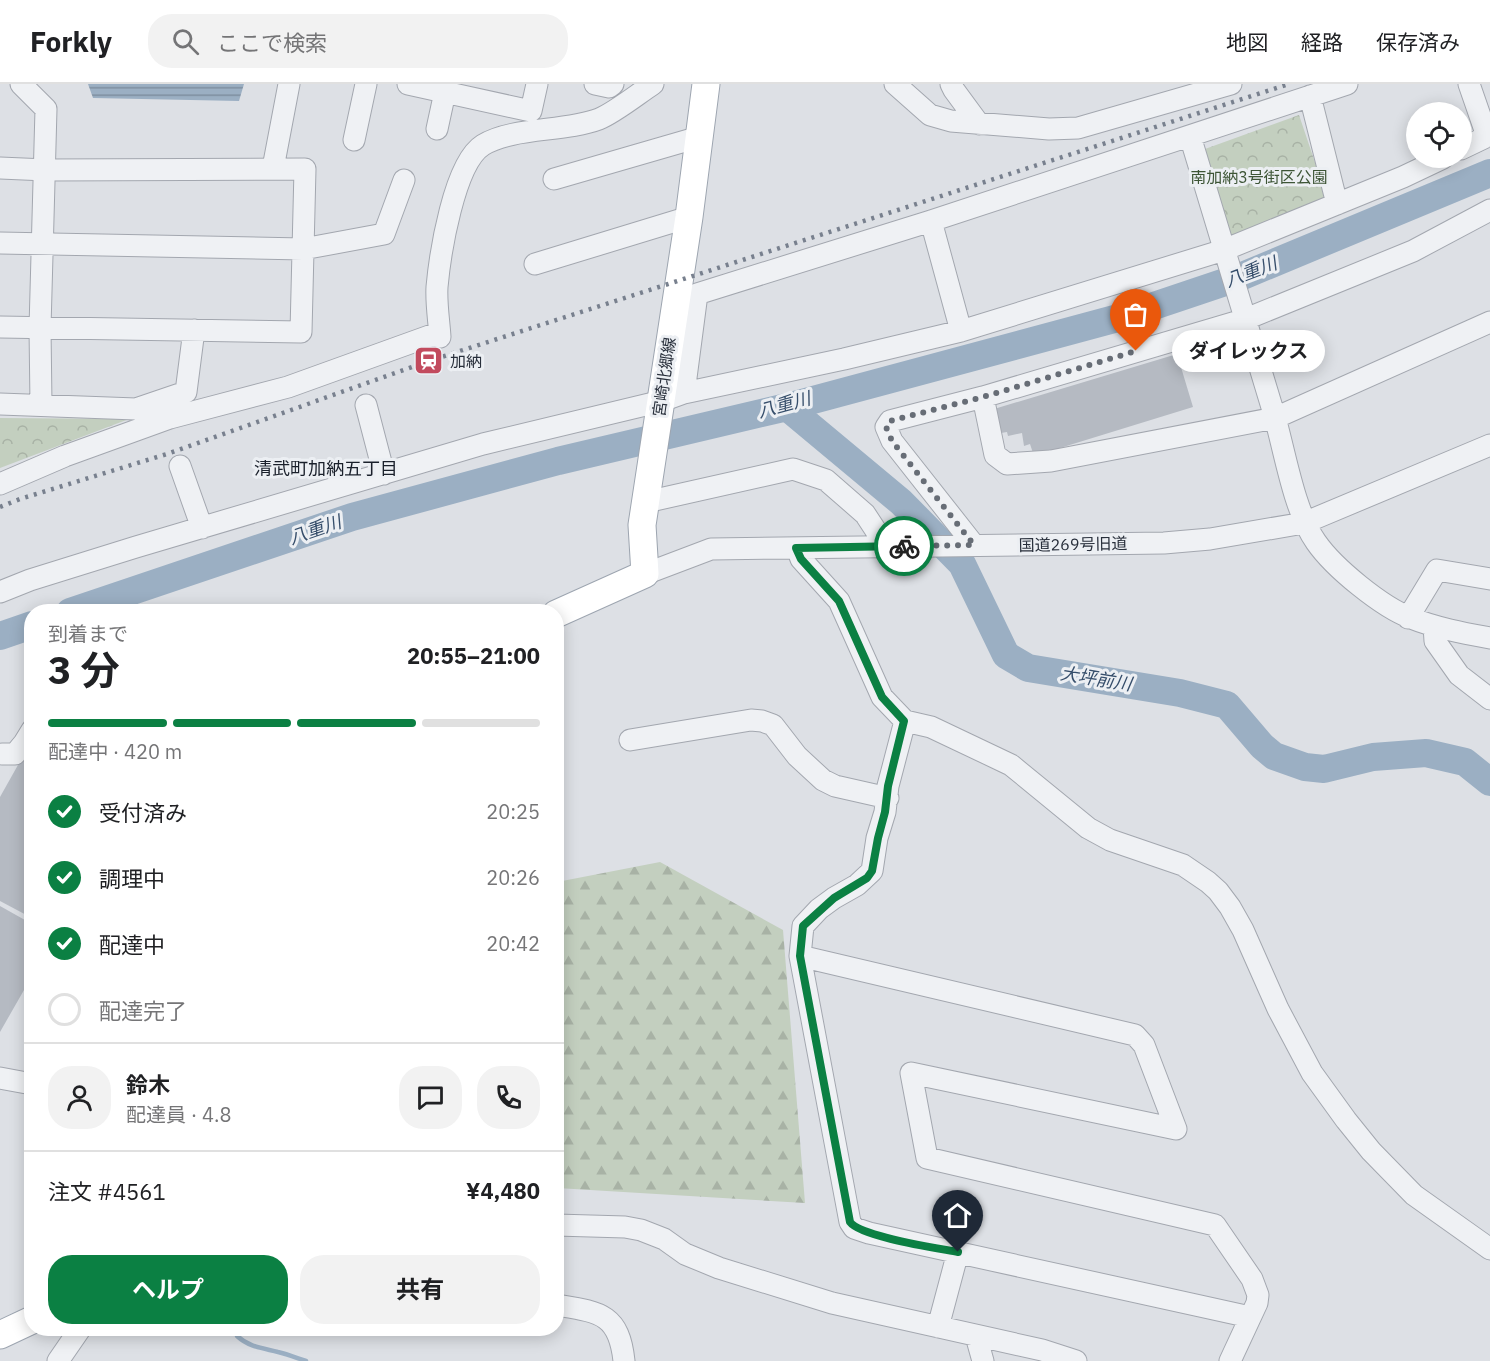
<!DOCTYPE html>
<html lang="ja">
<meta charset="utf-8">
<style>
body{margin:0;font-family:"IBM Plex Sans","Noto Sans JP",sans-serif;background:#f2f2f2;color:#202124;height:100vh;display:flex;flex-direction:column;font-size:22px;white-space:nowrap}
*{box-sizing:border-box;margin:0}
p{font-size:20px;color:#757577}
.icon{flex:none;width:33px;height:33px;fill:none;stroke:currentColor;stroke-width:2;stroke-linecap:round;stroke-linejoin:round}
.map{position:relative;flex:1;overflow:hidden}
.panel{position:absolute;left:24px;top:520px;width:540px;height:732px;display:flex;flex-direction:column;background:#fff;border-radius:24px;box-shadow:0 3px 15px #0003}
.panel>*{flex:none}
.fabs{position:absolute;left:1406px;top:18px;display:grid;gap:12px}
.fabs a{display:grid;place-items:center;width:66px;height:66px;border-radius:50%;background:#fff;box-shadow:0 3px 15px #0003;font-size:30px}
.pin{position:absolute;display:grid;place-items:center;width:51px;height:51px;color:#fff;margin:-62px -26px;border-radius:50% 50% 50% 0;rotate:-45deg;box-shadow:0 0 6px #0007}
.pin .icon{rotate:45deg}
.courier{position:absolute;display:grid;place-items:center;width:60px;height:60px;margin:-30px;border:4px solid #0b8043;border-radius:50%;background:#fff;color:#222;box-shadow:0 2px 8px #0007}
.bubble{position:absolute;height:42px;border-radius:21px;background:#fff;box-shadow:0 3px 15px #0003;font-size:20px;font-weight:700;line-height:42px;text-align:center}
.headline em{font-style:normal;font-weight:700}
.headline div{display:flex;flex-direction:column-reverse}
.headline{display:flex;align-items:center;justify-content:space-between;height:102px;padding:0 24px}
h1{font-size:39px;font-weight:700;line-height:45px}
.bar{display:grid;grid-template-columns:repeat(4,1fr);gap:9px 6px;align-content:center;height:72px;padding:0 24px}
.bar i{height:8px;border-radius:4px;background:#e0e0e0}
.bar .active{background:#0b8043}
.bar p{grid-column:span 4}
.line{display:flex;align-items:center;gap:15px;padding:0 24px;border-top:2px solid #e0e0e0}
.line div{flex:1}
.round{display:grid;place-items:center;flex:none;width:63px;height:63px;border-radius:24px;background:#f2f2f2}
ol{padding:0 24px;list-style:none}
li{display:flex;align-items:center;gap:18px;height:66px}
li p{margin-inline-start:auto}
li .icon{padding:6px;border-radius:50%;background:#0b8043;color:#fff;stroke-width:4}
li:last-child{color:#757577}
li i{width:33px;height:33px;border:3px solid #e0e0e0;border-radius:50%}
.action{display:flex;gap:12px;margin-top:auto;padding:12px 24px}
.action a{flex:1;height:69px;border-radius:24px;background:#0b8043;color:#fff;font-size:24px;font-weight:700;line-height:69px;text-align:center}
.action a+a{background:#f2f2f2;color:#202124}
header{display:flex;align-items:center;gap:36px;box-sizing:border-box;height:84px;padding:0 30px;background:#fff;border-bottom:2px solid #e0e0e0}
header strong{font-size:28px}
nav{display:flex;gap:33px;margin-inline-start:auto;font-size:21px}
.search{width:420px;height:54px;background:#f2f2f2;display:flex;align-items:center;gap:15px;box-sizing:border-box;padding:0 21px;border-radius:24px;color:#757577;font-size:22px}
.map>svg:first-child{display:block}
</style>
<header>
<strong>Forkly</strong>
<div class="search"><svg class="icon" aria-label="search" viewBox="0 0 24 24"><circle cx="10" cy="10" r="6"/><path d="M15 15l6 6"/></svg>ここで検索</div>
<nav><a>地図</a><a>経路</a><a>保存済み</a></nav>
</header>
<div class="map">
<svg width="1490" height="1277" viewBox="0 0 1490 1277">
<defs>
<pattern id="forest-firs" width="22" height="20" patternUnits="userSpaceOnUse" patternTransform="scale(1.5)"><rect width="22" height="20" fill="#c3cfbf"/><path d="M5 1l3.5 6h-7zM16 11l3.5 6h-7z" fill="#a8b2a5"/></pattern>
<pattern id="park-crowns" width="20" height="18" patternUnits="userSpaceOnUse" patternTransform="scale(1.5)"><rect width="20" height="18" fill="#c3cfbf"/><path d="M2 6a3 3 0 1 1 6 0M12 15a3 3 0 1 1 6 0" fill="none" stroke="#a8b2a5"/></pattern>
<pattern id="water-rules" width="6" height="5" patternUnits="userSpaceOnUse" patternTransform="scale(1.5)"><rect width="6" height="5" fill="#9bafc3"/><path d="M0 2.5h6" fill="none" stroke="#7e8fa0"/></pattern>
</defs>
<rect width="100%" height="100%" fill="#dde0e5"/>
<path fill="url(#forest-firs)" d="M660,778l123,68 22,273 -248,-15v-306z"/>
<path fill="url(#park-crowns)" d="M1299,31l28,83 -97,38 -25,-87z
M0,334l129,1 -129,49z"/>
<path fill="url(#water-rules)" d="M88,0h156l-5,17 -146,-3z"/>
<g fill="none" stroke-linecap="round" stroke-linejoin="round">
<path stroke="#9bafc3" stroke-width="4.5" d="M240,1245l-3,7c12,11 25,12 41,16 9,2 19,6 28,9"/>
<path stroke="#9bafc3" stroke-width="28" d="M787,323l114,95 61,62 44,91 22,13 152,25 47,12 35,41 12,10 31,11 19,2 49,-12 53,-4 39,9 25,20
M70,528l282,-95 206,-56 229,-54 331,-89 122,-41 250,-104
M0,552l32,-11"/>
</g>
<path fill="#b5bac2" d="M1177,270l16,53 -159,49 -4,-12 -6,2 -2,-13 -14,3 -1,-4 -6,1 -7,-24z
M32,656v178l-32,-17v-104z
M0,822l32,18v52l-32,56z"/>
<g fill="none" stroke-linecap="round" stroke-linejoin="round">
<defs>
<path id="minor" d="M21,0l25,25 -6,219 1,77
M408,0l123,27 6,-27
M595,0l14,3 4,-3
M895,0l35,31 21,6 98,8 29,-1 153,-44
M951,0l3,6 25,34
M1469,0l18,52
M1310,12l27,108
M437,45l8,-37
M1190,52c28,93 56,185 84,278 11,38 20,97 42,128 18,26 66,65 95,76 25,10 52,15 79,20
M354,56l12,-56
M1461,65l29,-14
M0,84l46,2 259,-1 -4,163 -301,-5
M273,84l16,-84
M554,95l145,-42
M931,137l30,110
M0,159l303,6 81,-15 20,-54
M535,180l154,-47
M684,309l13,-99 234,-73 416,-137
M983,313l12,58 12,9 44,-3 224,-43 215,-96
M0,320l136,5 50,-17 8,-62
M366,321l18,69
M180,382l22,62
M0,400l65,-28 105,-38 118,-31 147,-53 5,3c-1,-16 -4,-34 -3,-50 3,-33 17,-124 46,-142 29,-18 82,-13 116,-26 15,-6 39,-25 54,-35
M646,418l147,-33 33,11 39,34 21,32
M974,461l-82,-104 -6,-14 4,-6 93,-24 263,-78 167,-68 77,-41
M797,464l4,11 38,42 43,96 23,24 26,6 80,38 77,63 22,12 73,25 25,17 10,9 12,16 13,23 35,79 34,64 34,47 25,31 43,44 76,54
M645,490l66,-25 453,-6 46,-4 94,-16 186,-78
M0,508l30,-12 106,-33 347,-103 179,-43 22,-8 160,-34 117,-28 263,-81 179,-73 40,-19
M1408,534l29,-48 53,9
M1434,542l1,15 24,34 31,24
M905,637l-17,65 -3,26 -8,26 -5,33 -15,14 -23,13 -15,11 -16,17 -3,30 50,266 4,6 15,5 381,84
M630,656l121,-20 11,1 11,4 24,31 26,24 12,6 53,12
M2,670h13l9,-11 8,-13
M800,872l335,79 9,10 32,84
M0,994l32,6
M1176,1045l-265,-56 16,85 288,67 37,54 6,16 -1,8 -27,58
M556,1141l69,2 16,3 23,9 21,15 34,14 113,35 210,47 34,11
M556,1221c43,7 63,8 68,56
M938,1243l20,-75
M976,1252l7,25
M58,1277l22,-32"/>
<path id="major" d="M556,530l89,-40 -3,-49 47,-308 17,-133
M0,1251l32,-15"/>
</defs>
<use href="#minor" stroke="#a3a7af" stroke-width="23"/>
<use href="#major" stroke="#9da5b0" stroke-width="29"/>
<use href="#minor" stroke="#eff1f4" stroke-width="21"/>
<use href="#major" stroke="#fff" stroke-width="27"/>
<path stroke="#78808e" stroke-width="4.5" stroke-dasharray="3 6" stroke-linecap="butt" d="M0,423l20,-8 147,-45 262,-93 860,-277"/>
</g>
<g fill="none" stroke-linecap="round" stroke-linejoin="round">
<path stroke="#676d76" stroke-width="6" stroke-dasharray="0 10.8" d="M904,462l70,-1 -82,-104 -6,-14 4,-6 93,-24 153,-46"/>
<path stroke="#0b8043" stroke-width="8" d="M904,462l-108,2 5,11 38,42 43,96 22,24 -16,65 -3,26 -7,26 -6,33 -5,7 -33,20 -31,28 -3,30 50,266c11,15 87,26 108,30"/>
</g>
<defs>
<symbol id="station-square" viewBox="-11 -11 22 22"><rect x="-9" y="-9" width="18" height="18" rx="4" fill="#c24b5e" stroke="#eceff3"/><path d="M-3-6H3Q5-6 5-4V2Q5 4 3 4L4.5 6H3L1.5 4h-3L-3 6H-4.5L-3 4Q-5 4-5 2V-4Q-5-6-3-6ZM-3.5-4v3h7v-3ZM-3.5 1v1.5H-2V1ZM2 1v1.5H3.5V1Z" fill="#fff"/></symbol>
</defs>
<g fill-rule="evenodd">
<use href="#station-square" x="412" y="260" width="33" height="33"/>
</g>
<g text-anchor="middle" stroke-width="6" stroke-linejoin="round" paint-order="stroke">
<g font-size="16" fill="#3d5536" stroke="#eceff3">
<text x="1259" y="99">南加納3号街区公園</text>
</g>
<g font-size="16" fill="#282f3b" stroke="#eceff3" text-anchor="start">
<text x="450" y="283">加納</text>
</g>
<g font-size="16" fill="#282f3b" stroke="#eceff3">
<text transform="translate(664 293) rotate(-82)" y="6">宮崎北郷線</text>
<text transform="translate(1073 460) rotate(-1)" y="6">国道269号旧道</text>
</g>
<g font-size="18" font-style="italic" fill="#364e6b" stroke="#eceff3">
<text transform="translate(1251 188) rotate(-21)" y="6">八重川</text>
<text transform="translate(784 321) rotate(-15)" y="6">八重川</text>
<text transform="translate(315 446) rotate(-19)" y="6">八重川</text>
<text transform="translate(1096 595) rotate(9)" y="6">大坪前川</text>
</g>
<g font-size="18" fill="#1a202b" stroke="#eceff3">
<text x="326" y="391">清武町加納五丁目</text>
</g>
</g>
</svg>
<div class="fabs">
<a><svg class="icon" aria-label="locate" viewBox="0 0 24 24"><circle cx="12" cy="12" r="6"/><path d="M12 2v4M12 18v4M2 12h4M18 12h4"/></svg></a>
</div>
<div class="pin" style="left:1136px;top:267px;background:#ea580c"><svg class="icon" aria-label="bag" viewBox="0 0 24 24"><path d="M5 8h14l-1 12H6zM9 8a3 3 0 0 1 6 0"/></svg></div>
<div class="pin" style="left:958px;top:1168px;background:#1f2937"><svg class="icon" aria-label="home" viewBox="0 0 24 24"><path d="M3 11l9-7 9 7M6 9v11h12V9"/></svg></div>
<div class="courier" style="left:904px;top:462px"><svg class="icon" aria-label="bike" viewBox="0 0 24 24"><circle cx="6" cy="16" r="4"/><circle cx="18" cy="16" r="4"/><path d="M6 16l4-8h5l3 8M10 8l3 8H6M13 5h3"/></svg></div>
<div class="bubble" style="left:1172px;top:246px;width:153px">ダイレックス</div>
<section class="panel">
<div class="headline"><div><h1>3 分</h1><p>到着まで</p></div><em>20:55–21:00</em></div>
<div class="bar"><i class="active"></i><i class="active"></i><i class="active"></i><i></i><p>配達中 · 420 m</p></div>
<ol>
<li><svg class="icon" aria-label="check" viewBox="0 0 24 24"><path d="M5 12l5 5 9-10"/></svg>受付済み<p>20:25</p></li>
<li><svg class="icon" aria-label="check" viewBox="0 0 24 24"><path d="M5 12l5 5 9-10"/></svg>調理中<p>20:26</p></li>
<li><svg class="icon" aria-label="check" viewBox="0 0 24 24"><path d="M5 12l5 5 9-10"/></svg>配達中<p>20:42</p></li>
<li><i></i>配達完了</li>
</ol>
<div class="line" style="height:108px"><a class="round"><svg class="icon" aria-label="person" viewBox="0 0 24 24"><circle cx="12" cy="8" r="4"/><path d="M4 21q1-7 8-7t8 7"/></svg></a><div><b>鈴木</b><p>配達員 · 4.8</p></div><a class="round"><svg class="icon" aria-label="chat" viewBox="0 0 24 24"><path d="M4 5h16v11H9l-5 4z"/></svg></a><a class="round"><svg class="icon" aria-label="phone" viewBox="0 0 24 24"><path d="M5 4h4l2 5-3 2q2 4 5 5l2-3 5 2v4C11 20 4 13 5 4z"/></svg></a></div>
<div class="line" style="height:78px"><div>注文 #4561</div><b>¥4,480</b></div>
<div class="action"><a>ヘルプ</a><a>共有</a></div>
</section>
</div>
